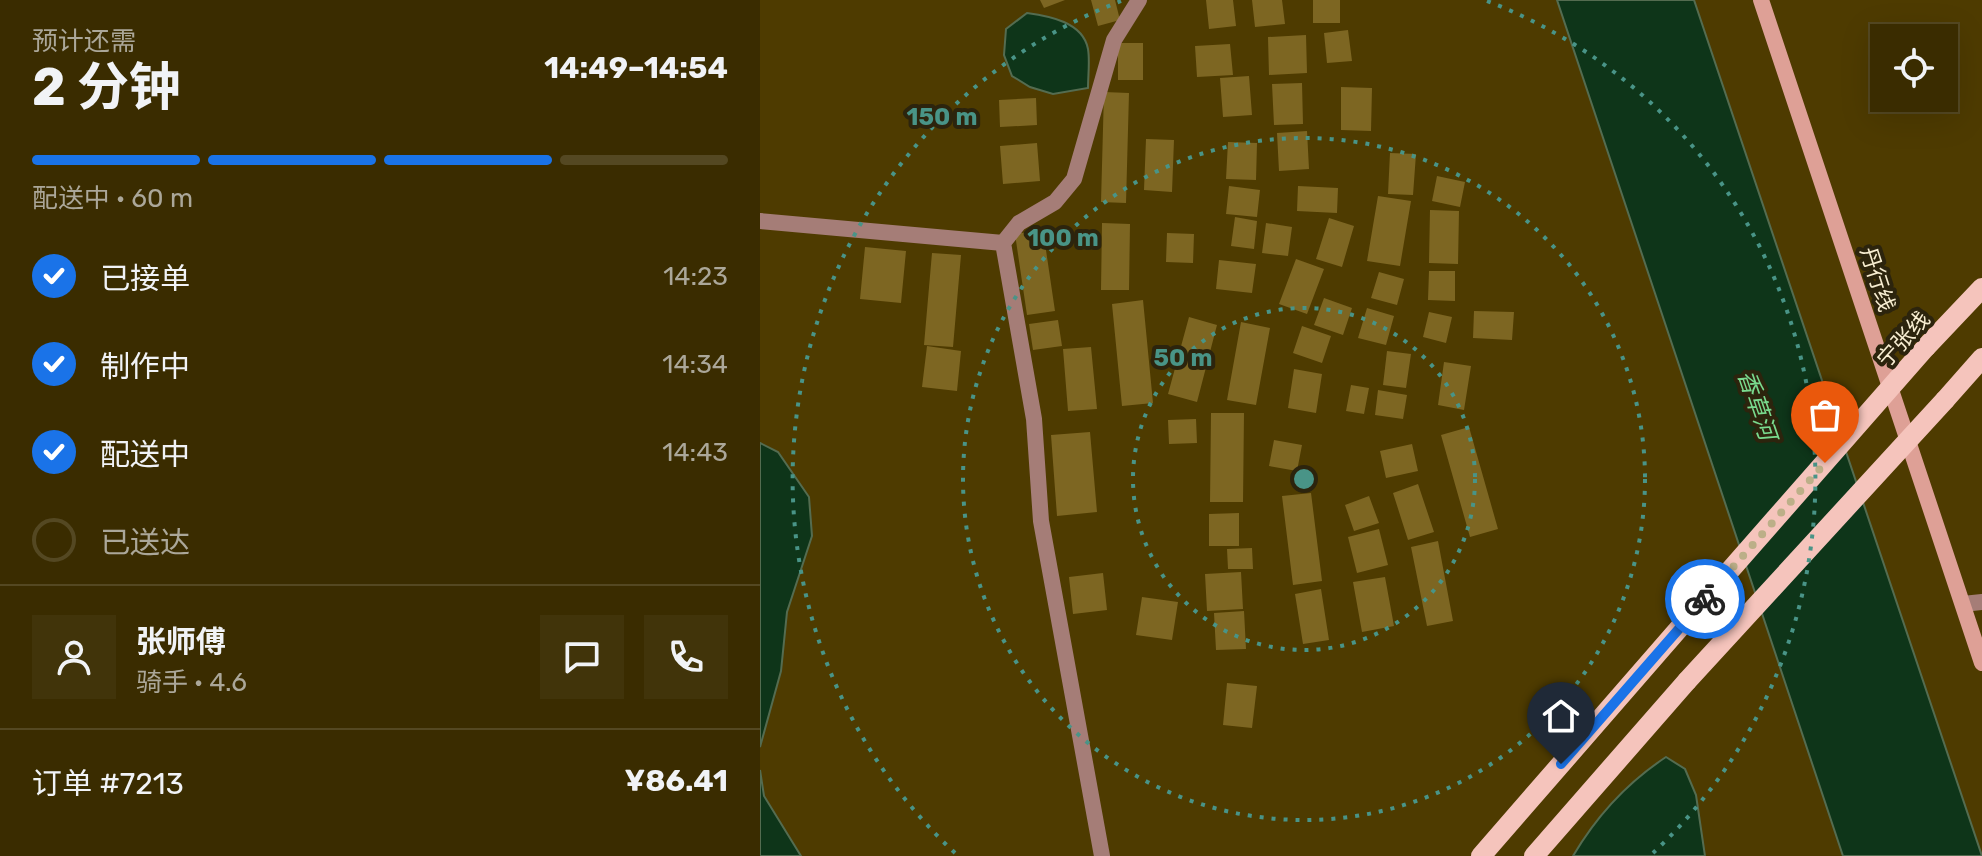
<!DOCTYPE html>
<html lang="zh">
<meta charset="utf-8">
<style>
body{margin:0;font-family:Rubik,"Noto Sans SC",sans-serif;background:#41340a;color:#f1f3f6;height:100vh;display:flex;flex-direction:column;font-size:30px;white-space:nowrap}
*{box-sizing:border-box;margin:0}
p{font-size:26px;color:#aba799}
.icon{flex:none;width:44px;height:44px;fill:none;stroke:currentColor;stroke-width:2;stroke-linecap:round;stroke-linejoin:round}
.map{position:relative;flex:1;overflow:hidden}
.panel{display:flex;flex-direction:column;background:#3a2c00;width:760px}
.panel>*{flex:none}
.controls{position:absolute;left:1110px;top:24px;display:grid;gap:16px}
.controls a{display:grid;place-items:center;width:88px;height:88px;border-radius:0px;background:#3a2c00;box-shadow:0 8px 32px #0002,0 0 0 2px #544822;font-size:40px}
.pin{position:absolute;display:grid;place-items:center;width:68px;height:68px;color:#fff;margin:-82px -34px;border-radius:50% 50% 50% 0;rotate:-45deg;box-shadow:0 0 8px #0007}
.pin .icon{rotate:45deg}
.courier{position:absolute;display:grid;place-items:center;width:80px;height:80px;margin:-40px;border:6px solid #1a73e8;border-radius:50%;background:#fff;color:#222;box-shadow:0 2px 10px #0007}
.overview em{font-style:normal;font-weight:700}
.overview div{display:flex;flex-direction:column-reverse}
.overview{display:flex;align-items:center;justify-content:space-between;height:136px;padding:0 32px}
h1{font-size:52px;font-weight:700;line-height:60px}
.bar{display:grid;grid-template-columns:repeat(4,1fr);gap:12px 8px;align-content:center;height:96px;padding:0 32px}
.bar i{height:10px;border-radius:6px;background:#544822}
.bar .active{background:#1a73e8}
.bar p{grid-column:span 4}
.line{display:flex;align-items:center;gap:20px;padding:0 32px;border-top:2px solid #544822}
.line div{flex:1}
.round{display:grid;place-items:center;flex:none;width:84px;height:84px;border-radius:0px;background:#41340a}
ol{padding:0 32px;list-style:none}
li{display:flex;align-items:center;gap:24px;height:88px}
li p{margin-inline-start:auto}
li .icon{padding:8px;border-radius:50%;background:#1a73e8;color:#fff;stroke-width:4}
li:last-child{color:#aba799}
li i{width:44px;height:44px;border:4px solid #544822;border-radius:50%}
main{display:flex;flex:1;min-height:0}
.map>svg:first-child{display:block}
</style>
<main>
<section class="panel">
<div class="overview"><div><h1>2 分钟</h1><p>预计还需</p></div><em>14:49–14:54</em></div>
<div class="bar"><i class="active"></i><i class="active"></i><i class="active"></i><i></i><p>配送中 · 60 m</p></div>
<ol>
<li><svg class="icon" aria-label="check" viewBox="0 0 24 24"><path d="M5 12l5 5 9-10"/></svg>已接单<p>14:23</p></li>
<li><svg class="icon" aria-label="check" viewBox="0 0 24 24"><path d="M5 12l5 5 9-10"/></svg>制作中<p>14:34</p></li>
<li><svg class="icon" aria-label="check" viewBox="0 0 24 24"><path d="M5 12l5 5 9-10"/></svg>配送中<p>14:43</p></li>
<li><i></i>已送达</li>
</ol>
<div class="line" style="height:144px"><a class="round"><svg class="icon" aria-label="person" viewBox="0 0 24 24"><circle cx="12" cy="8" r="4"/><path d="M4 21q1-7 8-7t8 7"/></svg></a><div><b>张师傅</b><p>骑手 · 4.6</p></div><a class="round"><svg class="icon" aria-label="chat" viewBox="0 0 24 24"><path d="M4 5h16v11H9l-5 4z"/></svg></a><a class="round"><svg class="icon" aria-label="phone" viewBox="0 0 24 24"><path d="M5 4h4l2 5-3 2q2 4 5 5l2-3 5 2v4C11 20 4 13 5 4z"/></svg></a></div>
<div class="line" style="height:104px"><div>订单 #7213</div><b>¥86.41</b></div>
</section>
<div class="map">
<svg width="1222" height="856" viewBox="0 0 1222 856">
<rect width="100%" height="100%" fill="#4e3b00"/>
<path fill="#0e3519" stroke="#546c50" stroke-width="2" d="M797,0h137l288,856h-139z
M267,13c22,3 56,9 61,36 2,12 0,27 0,39l-35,6 -23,-7 -18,-11 -8,-21 2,-26z
M0,443l18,9 31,45 3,39 -25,76 -6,59 -21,76z
M906,757l19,12 11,26 9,61h-132c23,-39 55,-74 93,-99z
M0,770l4,26 37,60h-41z"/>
<path fill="#7d6622" d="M280,0h25l-21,8z
M331,0h24l5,20 -22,6z
M446,0h27l3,26 -27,3z
M492,0h30l3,24 -30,3z
M553,0h27v23h-27z
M588,30l4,31 -25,2 -3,-30z
M546,35l1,38 -38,2 -1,-38z
M358,43h25v37h-25z
M470,44l3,31 -36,2 -2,-31z
M489,76l3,39 -29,2 -3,-39z
M542,83l1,41 -29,1 -2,-41z
M581,87l31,1 -1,43 -30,-1z
M344,92l25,1 -3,110 -25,-1z
M276,98l1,27 -37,2 -1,-27z
M547,131l2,38 -30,2 -2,-38z
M386,139l28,1 -2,52 -28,-2z
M468,142l29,1 -1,37 -30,-1z
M277,143l3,38 -37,3 -3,-38z
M630,153l26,1 -3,41 -25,-1z
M677,176l28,6 -5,25 -28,-6z
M469,186l31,4 -3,27 -31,-3z
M538,186l40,2 -1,25 -40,-2z
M618,196l33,5 -11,65 -33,-5z
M670,210l29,1 -1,53 -29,-1z
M475,217l22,4 -3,28 -23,-3z
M569,218l25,8 -12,41 -26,-8z
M342,223l28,1 -1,66h-28z
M506,223l26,4 -4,29 -26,-3z
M283,230l12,81 -28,4 -12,-81z
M407,233l27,1 -1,29 -27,-1z
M105,247l41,4 -5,52 -41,-4z
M172,253l29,2 -8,92 -29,-2z
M536,259l28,10 -17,45 -28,-10z
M459,260l37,4 -4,29 -36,-4z
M669,271h26v30l-27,-1z
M619,272l25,7 -7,26 -26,-7z
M564,298l28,10 -9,27 -29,-10z
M383,300l10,103 -31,3 -10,-102z
M607,308l27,8 -8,29 -28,-7z
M714,311l40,1 -2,28 -39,-2z
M669,312l23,5 -6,26 -23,-6z
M429,317l28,8 -20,77 -29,-8z
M298,320l4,26 -29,4 -4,-26z
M481,322l29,6 -14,77 -29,-5z
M542,326l29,10 -9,27 -29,-10z
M167,346l34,5 -4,40 -35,-4z
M331,347l6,62 -29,2 -5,-62z
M627,351l24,3 -5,34 -23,-3z
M684,362l27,4 -7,44 -26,-5z
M534,369l28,5 -6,39 -28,-5z
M591,385l18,3 -5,26 -18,-3z
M618,390l29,5 -4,24 -28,-4z
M451,413h33l-1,89h-33z
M436,419l1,24 -28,1 -1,-24z
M709,427l29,102 -28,8 -29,-102z
M330,432l7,80 -40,4 -6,-81z
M514,440l28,5 -5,26 -28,-5z
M652,444l6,27 -32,7 -6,-27z
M658,484l16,48 -26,8 -15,-47z
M551,493l11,88 -29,4 -11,-89z
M609,496l10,27 -25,8 -9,-26z
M479,513v33h-30v-32z
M619,529l9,36 -31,8 -9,-36z
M678,541l15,80 -26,5 -16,-79z
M492,548l1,21h-25l-1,-20z
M481,572l2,37 -36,2 -2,-37z
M343,573l4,37 -34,4 -4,-37z
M625,577l9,49 -32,6 -9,-50z
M561,589l8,51 -26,4 -8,-50z
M382,597l36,5 -6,38 -36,-5z
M484,611l2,38 -30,1 -2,-37z
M467,683l30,3 -5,42 -29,-3z"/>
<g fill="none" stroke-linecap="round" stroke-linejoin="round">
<path stroke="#a57d77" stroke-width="16" d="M0,221l243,22 31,176 7,102 61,335
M243,243l16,-20 36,-21 19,-23 40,-139 25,-40
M1203,604l19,-2"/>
<path stroke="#dea096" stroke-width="16" d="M1001,0l221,663"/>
<path stroke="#f5c4bc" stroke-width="20" d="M1166,347l56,-59
M1185,400l37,-42
M721,856l201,-231
M774,856l153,-175"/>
<path stroke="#f5c4bc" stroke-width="20" d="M922,625l244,-278
M927,681l258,-281"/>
</g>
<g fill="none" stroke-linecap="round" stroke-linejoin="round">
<path stroke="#bcaf88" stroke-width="8" stroke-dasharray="0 14.4" d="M945,599l120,-136"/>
<path stroke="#1a73e8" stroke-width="10" d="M801,764l144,-165"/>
</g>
<g fill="none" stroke="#499487" stroke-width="4" stroke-dasharray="4 8">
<circle cx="544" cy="479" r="171"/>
<circle cx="544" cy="479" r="341"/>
<path d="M195 853A512 512 0 0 1 361 1M727 1A512 512 0 0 1 893 853"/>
</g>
<g text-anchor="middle" stroke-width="8" stroke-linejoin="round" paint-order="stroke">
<g font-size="22" fill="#f7edd1" stroke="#2c240d">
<text transform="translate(1118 279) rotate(72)" y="8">丹行线</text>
<text transform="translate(1143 339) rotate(-48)" y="8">宁张线</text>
</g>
<g font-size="24" font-style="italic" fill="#79da8e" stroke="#2c240d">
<text transform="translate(997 405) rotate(71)" y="8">香草河</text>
</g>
</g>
<circle cx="544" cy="479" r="12" fill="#499487" stroke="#2c240d" stroke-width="4"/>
<g font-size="24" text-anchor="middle" font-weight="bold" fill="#499487" stroke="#2c240d" stroke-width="8" stroke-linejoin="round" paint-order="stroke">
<text x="182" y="125">150 m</text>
<text x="303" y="246">100 m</text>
<text x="423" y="366">50 m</text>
</g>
</svg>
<div class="controls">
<a><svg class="icon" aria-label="locate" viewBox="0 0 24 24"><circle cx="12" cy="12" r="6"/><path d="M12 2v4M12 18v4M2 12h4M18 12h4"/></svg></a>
</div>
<div class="pin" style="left:1065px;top:463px;background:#ea580c"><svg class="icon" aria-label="bag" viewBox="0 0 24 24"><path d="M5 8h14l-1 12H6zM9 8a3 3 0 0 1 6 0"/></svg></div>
<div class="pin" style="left:801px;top:764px;background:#1f2937"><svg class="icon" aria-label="home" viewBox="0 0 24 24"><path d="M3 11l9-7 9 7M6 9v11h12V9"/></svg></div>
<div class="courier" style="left:945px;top:599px"><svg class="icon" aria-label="bike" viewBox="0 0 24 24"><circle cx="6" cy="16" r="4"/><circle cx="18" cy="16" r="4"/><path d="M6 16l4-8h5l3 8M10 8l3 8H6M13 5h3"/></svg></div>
</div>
</main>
